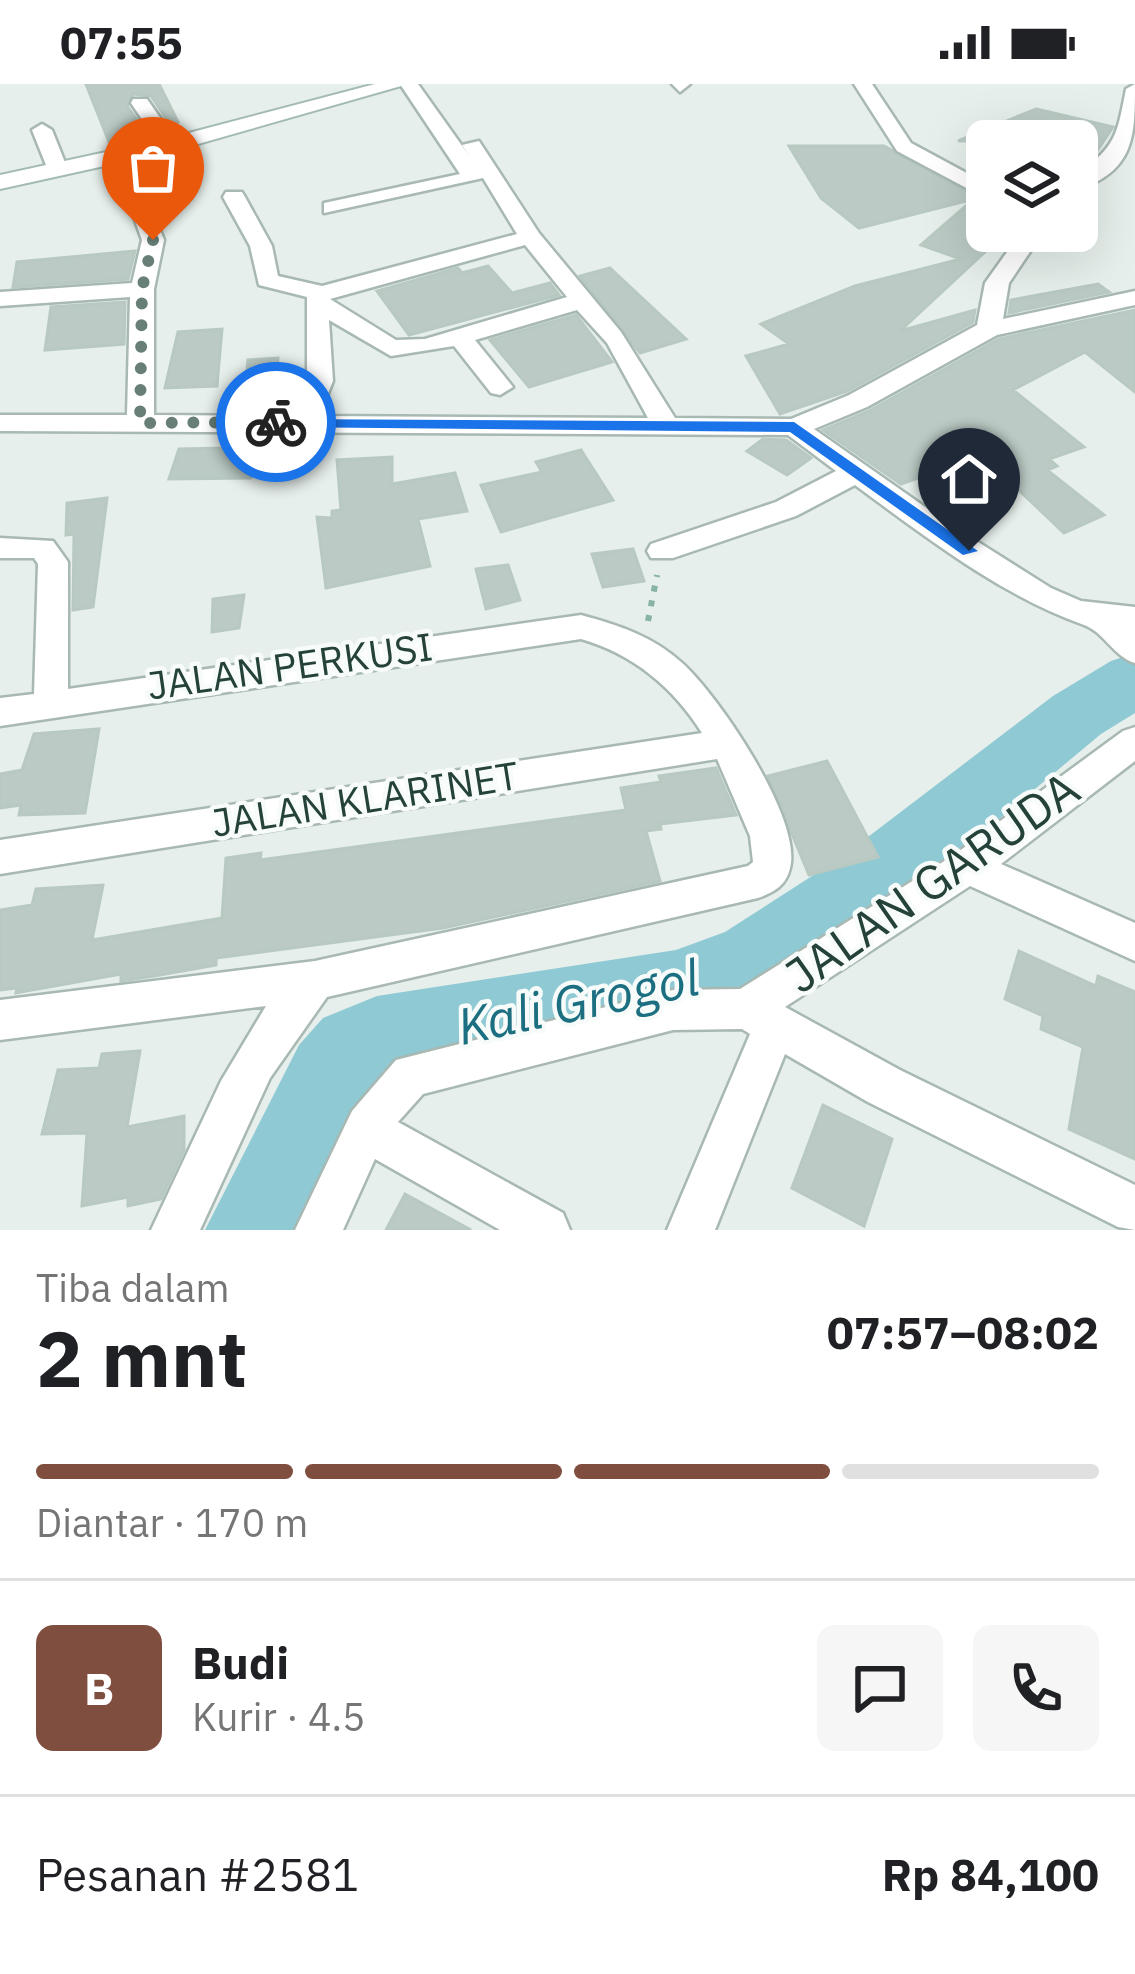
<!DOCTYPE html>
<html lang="id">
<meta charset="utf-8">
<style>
body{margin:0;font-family:"IBM Plex Sans",sans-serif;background:#f6f6f6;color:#202124;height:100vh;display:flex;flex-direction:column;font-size:45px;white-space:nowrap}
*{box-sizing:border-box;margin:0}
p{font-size:39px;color:#757577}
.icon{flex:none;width:66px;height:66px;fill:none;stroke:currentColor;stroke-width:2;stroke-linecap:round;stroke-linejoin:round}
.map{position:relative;height:1146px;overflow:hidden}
.sheet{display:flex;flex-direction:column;background:#fff;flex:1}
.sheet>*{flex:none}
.fabs{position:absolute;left:966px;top:36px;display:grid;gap:24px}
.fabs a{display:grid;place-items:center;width:132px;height:132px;border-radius:18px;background:#fff;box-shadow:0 12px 48px #0002;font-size:60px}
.pin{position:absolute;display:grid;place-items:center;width:102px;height:102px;color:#fff;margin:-123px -51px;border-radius:50% 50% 50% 0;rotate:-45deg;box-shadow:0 0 12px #0007}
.pin .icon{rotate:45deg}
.courier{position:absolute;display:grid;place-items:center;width:120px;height:120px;margin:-60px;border:9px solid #1a73e8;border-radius:50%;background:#fff;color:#222;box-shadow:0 3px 15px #0007}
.summary em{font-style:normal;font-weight:800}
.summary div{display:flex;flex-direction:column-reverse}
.summary{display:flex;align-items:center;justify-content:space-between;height:204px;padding:0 36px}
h1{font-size:78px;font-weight:800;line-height:90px}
.bar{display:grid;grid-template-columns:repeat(4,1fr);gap:18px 12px;align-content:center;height:144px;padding:0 36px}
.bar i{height:15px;border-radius:9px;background:#e0e0e0}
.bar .on{background:#7f4e3f}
.bar p{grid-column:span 4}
.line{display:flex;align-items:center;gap:30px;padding:0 36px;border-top:3px solid #e0e0e0}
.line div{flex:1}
.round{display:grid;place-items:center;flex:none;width:126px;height:126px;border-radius:18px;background:#f6f6f6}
.status{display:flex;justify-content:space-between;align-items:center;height:84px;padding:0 60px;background:#fff;direction:ltr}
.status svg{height:33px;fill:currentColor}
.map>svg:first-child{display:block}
</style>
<div class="status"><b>07:55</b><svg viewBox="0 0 49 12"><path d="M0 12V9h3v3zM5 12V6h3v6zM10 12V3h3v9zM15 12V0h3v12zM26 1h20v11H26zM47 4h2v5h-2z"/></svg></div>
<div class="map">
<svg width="1135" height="1146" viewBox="0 0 1135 1146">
<rect width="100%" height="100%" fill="#e6efeb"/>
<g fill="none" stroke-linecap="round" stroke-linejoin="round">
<path fill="#8ec9d4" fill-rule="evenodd" d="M1135,569v60l-34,21 -204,170 -116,83 -105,41 -293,51 -22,28 -58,123h-98l94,-185 24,-27 54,-22 299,-46 49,-18 118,-76 210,-160 58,-35z"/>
</g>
<path fill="#bbcac4" stroke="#b8c9c2" stroke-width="3" d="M86,0h73l19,38 -8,2 -19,-28 -18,-2 -6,12 20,28 -38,8z
M1036,25l77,18 -18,27 -18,-5v-8h-119z
M789,62h95l103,57v47l-87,81 75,-21 -2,12 -126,69 -67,23 -34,-58 43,-12 -28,-20 94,-38 106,-27 -40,-14 53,-46 -115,29 -38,-30z
M135,167l-7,28 -115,8 4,-25z
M488,182l24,27 38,-10 9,12 -150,40 -32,-44 81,-23 4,5z
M610,184l76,71 -46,14 -60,-77z
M1098,200l11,8 -100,21 2,-13z
M125,218l-1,42 -79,6 6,-43z
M1135,226v82l-50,-40 -72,38 71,57 -35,12 8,7 -10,4 57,45 -40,18 -82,-78 -81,29 -78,-54 46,-19 130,-72z
M576,231l36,47 -83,25 -39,-47z
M222,245l-5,57 -52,2 13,-56z
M278,274l-2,31 -31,2 3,-31z
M763,355l23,1 25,18 -24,17 -40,-24z
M230,357h33l-12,37 -82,1 10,-30 48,-1z
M581,366l32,50 -112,32 -20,-47 61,-13 -6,-10z
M392,373v27l63,-11 12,38 -49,8 12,47 -104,22 -9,-71 15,1v-7l9,-1 -4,-50z
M107,414l-14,109 -20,3 1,-76 -8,1 1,-32z
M633,465l11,32 -41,6 -11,-33z
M508,481l12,35 -34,9 -10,-40z
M244,511l-5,33 -27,4 1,-33z
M99,645l-14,84 -66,2 2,-10 -21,3v-34l22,-4 12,-36z
M827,677l51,96 -69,18 -41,-99z
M716,684l20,47 -76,9 1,5 -15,2 14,50 -217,47 -227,30v7l-62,11 -33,5v-7l-105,19 1,-5 -17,2v-80l32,-5 4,-16 67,-4 -11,55 130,-22 4,-60 35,-5 -1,7 366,-50 -5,-22 40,-6 -2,-6z
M1019,867l77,35 2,-10 37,16v167l-66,-30 14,-82 -42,-18 2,-13 -38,-17z
M140,967l-13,76 57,-11v34l-23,49 -33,7v-9l-46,9 5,-73 -45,1 16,-64 41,-2 3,-14z
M823,1021l69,34 -28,87 -72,-38z
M405,1110l66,36h-85z"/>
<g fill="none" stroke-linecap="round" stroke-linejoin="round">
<defs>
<path id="minor" d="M400,0h18l52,73 -8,-12 17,-4 60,92 82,99 54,86 116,1 58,-24 128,-70 8,-42 37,-52h22l-35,52 -6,36 132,-28v14l-138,30 -130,72 -53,22 131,92 106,67 30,13 54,6v56c-21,-6 -31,-31 -51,-38 -84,-30 -157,-87 -229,-140l-59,31 -123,42h-22l-4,-7 4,-7 125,-42 60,-31 -48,-36 -788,-4v-16h127l3,-118 -130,9v-14l132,-9 10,-43 -9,-25 3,-5h16l12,30 -10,49v126l138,1 15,-35v-84l-48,-12 -9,-39 -27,-49 3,-5h16l3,5 27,49 6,30 44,10 195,-52 -34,-56 -159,35v-10l136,-29zM525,161l42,52 -142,42 -29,1 -66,-41zM577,226l30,33 41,75 -329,-2 14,-35 -4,-61 62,36 63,-10 37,47 9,2 13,-8 -38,-47z
M672,0h18l-10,8z
M854,0h18l39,59 76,41v15l-90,-48z
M1135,0c0,52 0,87 -58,106v-16c39,-27 40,-39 49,-85z
M133,15h14l32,46 -3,4h-14l-31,-46z
M42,40l10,6 16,40 -3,4 -17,-4 -16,-40z
M0,454l53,3 15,21v127l513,-74c37,10 71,21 100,47 36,31 122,158 109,206 -4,18 -16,24 -32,30l-431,99 -57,81 -70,152h-49l70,-149 45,-75 -266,34v-40l315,-39 433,-95 5,-4 -3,-26 -33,-77 -717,115v-34l702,-107c-29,-46 -69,-79 -121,-94l-581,87v-28l34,-4 4,-130 -4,-6h-34z
M1135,643v34l-134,103 134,59v38l-165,-75 -185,121 115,63 235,115v45l-17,-3 -250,-125 -83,-48 -70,176h-48l83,-196 -8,-5 -69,1 -250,64 -25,28 165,91 7,17h-70l-125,-71 -32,71h-48l57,-119 44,-51 277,-70 67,-1 214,-134 169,-124z"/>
<path id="secondary" d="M375,0h33l-231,66 -177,39v-14l166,-36z"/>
</defs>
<use href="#minor" stroke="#a8b8b2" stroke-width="5"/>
<use href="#secondary" stroke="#a4bbb3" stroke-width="4"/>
<path stroke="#86b3a5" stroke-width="6" stroke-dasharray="6 9" stroke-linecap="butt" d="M648,537l9,-46"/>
<use href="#minor" fill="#fff" fill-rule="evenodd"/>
<use href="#secondary" fill="#fff" fill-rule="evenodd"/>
</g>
<path fill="#1a73e8" d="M271,335l523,3 184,129 -15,4 -173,-123 -514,-5 -5,-1z"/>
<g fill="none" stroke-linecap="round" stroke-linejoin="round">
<path stroke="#687f78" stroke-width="12" stroke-dasharray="0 21.6" d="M153,156l-11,49 -2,134 136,-1"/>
</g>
<g text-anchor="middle" stroke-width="9" stroke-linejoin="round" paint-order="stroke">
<g font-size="39" fill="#24423a" stroke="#f7fbf9">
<text transform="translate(290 582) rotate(-8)" y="14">JALAN PERKUSI</text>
<text transform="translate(365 715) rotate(-9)" y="14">JALAN KLARINET</text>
</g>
<g font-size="48" fill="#24423a" stroke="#f7fbf9">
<text transform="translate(932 798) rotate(-35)" y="17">JALAN GARUDA</text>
</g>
<g font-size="51" font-style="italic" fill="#1c6f80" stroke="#f7fbf9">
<text transform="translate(578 918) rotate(-12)" y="18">Kali Grogol</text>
</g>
</g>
</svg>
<div class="fabs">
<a><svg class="icon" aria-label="layers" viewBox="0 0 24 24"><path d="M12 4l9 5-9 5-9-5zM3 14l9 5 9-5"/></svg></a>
</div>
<div class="pin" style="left:153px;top:156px;background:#ea580c"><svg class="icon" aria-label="bag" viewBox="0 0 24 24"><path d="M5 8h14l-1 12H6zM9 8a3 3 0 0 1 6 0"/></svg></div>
<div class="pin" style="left:969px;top:467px;background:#1f2937"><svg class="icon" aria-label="home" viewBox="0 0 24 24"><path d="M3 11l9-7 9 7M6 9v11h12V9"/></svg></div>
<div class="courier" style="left:276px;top:338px"><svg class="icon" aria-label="bike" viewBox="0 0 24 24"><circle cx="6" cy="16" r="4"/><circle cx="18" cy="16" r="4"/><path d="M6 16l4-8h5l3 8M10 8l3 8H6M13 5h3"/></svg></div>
</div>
<section class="sheet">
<div class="summary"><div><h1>2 mnt</h1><p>Tiba dalam</p></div><em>07:57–08:02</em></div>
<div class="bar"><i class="on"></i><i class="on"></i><i class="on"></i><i></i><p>Diantar · 170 m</p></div>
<div class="line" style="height:216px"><b class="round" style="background:#7f4e3f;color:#fff">B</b><div><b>Budi</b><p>Kurir · 4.5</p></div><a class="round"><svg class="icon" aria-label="chat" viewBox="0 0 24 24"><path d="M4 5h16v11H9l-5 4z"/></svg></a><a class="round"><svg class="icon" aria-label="phone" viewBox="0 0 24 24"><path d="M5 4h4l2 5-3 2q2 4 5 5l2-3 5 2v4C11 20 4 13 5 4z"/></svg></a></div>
<div class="line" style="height:156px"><div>Pesanan #2581</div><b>Rp 84,100</b></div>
</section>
